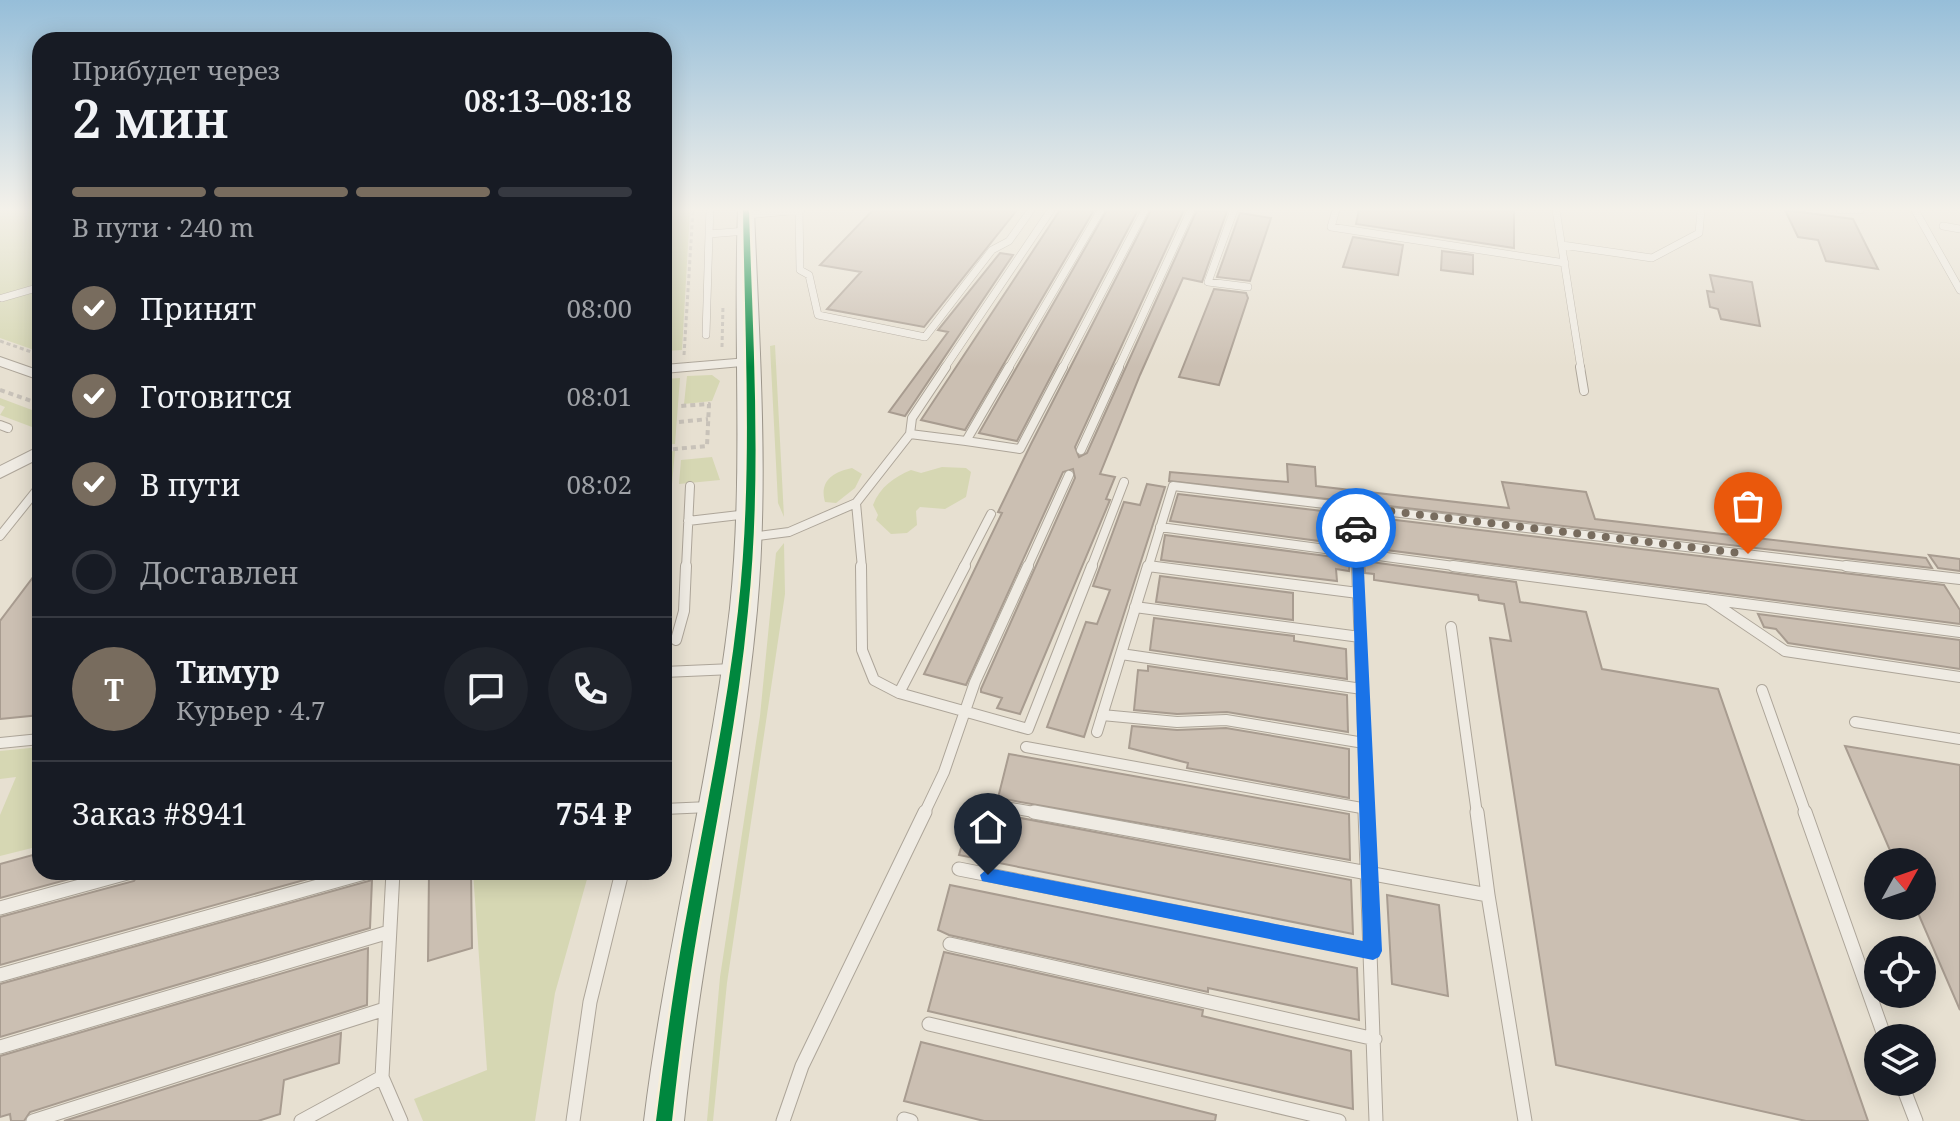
<!DOCTYPE html>
<html lang="ru">
<meta charset="utf-8">
<style>
body{margin:0;font-family:"Noto Serif",serif;background:#20242c;color:#f1f3f6;height:100vh;display:flex;flex-direction:column;font-size:30px;white-space:nowrap}
*{box-sizing:border-box;margin:0}
p{font-size:26px;color:#9ea1a6}
.icon{flex:none;width:44px;height:44px;fill:none;stroke:currentColor;stroke-width:2;stroke-linecap:round;stroke-linejoin:round}
.map{position:relative;flex:1;overflow:hidden}
.drawer{position:absolute;left:32px;top:32px;width:640px;height:848px;display:flex;flex-direction:column;background:#171b24;border-radius:24px;box-shadow:0 4px 20px #0003}
.drawer>*{flex:none}
.needle{width:52px;rotate:50deg}
.controls{position:absolute;left:1864px;top:848px;display:grid;gap:16px}
.controls a{display:grid;place-items:center;width:72px;height:72px;border-radius:50%;background:#171b24;box-shadow:0 4px 20px #0003;font-size:40px}
.pin{position:absolute;display:grid;place-items:center;width:68px;height:68px;color:#fff;margin:-82px -34px;border-radius:50% 50% 50% 0;rotate:-45deg;box-shadow:0 0 8px #0007}
.pin .icon{rotate:45deg}
.courier{position:absolute;display:grid;place-items:center;width:80px;height:80px;margin:-40px;border:6px solid #1a73e8;border-radius:50%;background:#fff;color:#222;box-shadow:0 2px 10px #0007}
.headline em{font-style:normal;font-weight:600}
.headline div{display:flex;flex-direction:column-reverse}
.headline{display:flex;align-items:center;justify-content:space-between;height:136px;padding:0 40px}
h1{font-size:52px;font-weight:600;line-height:60px}
.bar{display:grid;grid-template-columns:repeat(4,1fr);gap:12px 8px;align-content:center;height:96px;padding:0 40px}
.bar i{height:10px;border-radius:6px;background:#363941}
.bar .on{background:#786c5e}
.bar p{grid-column:span 4}
.line{display:flex;align-items:center;gap:20px;padding:0 40px;border-top:2px solid #363941}
.line div{flex:1}
.round{display:grid;place-items:center;flex:none;width:84px;height:84px;border-radius:42px;background:#20242c}
ol{padding:0 40px;list-style:none}
li{display:flex;align-items:center;gap:24px;height:88px}
li p{margin-inline-start:auto}
li .icon{padding:8px;border-radius:50%;background:#786c5e;color:#fff;stroke-width:4}
li:last-child{color:#9ea1a6}
li i{width:44px;height:44px;border:4px solid #363941;border-radius:50%}
.map>svg:first-child{display:block}
</style>
<div class="map">
<svg width="1960" height="1121" viewBox="0 0 1960 1121">
<rect width="100%" height="100%" fill="#e7e0d1"/>
<path fill="#d6d7b3" d="M0,210h40v142l-40,-14z
M664,210h26l-8,140 -18,1z
M775,345l9,172 -6,-14 -8,-157z
M712,375l8,6 -8,20 -28,3 3,-28z
M680,378l-5,66 -11,1v-66z
M0,398l40,15v17l-40,-15 5,-8 -5,-2z
M675,451l-11,122v-121z
M712,457l8,23 -41,4 2,-24z
M942,467l24,1 5,4 -5,25 -21,12 -25,-2 -4,4 1,14 -10,8 -16,1 -15,-14 2,-5 -5,-10c7,-18 21,-28 38,-35l10,3z
M852,468l10,6 -7,14 -19,15 -11,-1c-6,-21 8,-30 27,-34z
M784,543l1,51 -58,389 -14,138h-6l13,-144 40,-261 16,-163z
M40,747l-3,64h3v35l-40,10v-41l16,-38 -16,2v-28z
M473,872h116l-34,121 -20,128h-112l-9,-22 73,-29z"/>
<path fill="#cbbfb2" stroke="#a89c90" stroke-width="2" d="M873,210h144l-93,117 -97,-18 34,-37 -41,-7z
M1060,210h34l-129,220 -44,-10z
M1107,210h31l-121,231 -38,-8z
M1151,210h33l-109,237 4,10 8,-4 110,-243 30,1 -25,71 -19,-4 -43,97 -40,99 15,3 -9,22 4,1 -90,214 -23,-6 5,-10 -21,-6v-3l94,-211 -2,-9 -10,3 -97,213 -42,-11 78,-161 -4,-1 33,-68z
M1359,210h155v38l-158,-24z
M1785,210l68,9 25,50 -52,-8 -8,-21 -20,-3z
M1240,213l31,5 -21,63 -33,-4z
M1353,237l50,8 -5,30 -55,-8z
M1442,251l31,4v19l-32,-4z
M1000,253l13,2 -108,161 -16,-4 59,-80 -10,-2z
M1710,275l42,7 8,44 -39,-7 -3,-10 -8,-2 -3,-16 7,1z
M1214,289l32,4 2,5 -29,87 -40,-8z
M1287,464l28,3 1,19 193,22 -7,-26 84,10 9,27 331,39 6,10 -763,-87 1,-9 118,10z
M1147,484l18,3 -81,250 -37,-10 39,-105 11,2 13,-34 -17,-4 31,-84 16,3z
M1178,494l170,20 1,31 -179,-24z
M1362,516l582,69 16,25v14l-597,-77z
M1165,535l185,24 -1,12 -13,-2 1,12 -176,-21z
M1929,555l31,4v12l-22,-3z
M1364,561l152,21 4,20 66,10 16,57 116,20 150,432h-62l-250,-56 -66,-427 21,3 -7,-37 -25,-4 -1,-5 -104,-15v-6l-9,-1z
M40,568v147l-40,4v-98z
M1160,576l133,17v27l-137,-18z
M1758,614l202,26v29l-172,-26 -12,-14 -12,-2z
M1154,618l140,18v5l52,8 1,30 -197,-29z
M1148,666l199,29 1,37 -121,-20 -50,2 -43,-4 4,-40 10,1z
M1132,726l45,4 49,-2 123,21v49l-162,-30 1,-5 -59,-15z
M1845,746l115,19v245l-45,-104h7v-44h-27z
M1009,754l340,60 1,46 -352,-62z
M994,813l357,67 2,54 -394,-79 11,-37 22,4z
M40,853v19h55l-95,26v-34z
M140,872h15l1,6 23,-6h154l-333,93v-48l134,-36z
M429,872h42l1,76 -44,13z
M372,880l-2,48 -370,109v-53z
M950,885l407,83 2,52 -151,-32v4l-259,-57 -11,-5z
M1387,895l52,10 9,91 -56,-12z
M368,948l-1,57 -337,107 -6,9h-13l-1,-7 -10,3v-61z
M944,952l259,58 -1,6 149,35 2,58 -425,-98z
M341,1033l-2,30 -55,17 -4,34 -22,7h-194z
M921,1042l295,73 -1,6h-231l-80,-20z"/>
<g fill="none" stroke-linecap="round" stroke-linejoin="round">
<defs>
<path id="lane-far3" d="M799,210l1,60 9,5 9,40 107,22 67,-87 17,-9 22,-31
M1234,210l-26,72 40,5
M1336,210l-5,17 234,36
M1556,210l25,159
M1840,210h20
M1915,210l45,80
M746,215l55,-5
M1943,226l17,3
M709,234l1,-24
M1562,245l90,13 47,-25 2,-23
M2,298l38,-11
M706,335l3,-101 37,-3
M944,369l107,-159
M1008,369l93,-159
M1062,369l83,-159
M1118,369l73,-159"/>
<path id="lane-far2" d="M1580,367l4,24
M0,425l8,3
M910,434l56,7 43,-74
M966,441l54,8 43,-82
M1081,450l38,-83
M1355,507l2,61
M688,521l60,-7
M1160,527l309,41
M0,536l40,-50
M751,537l38,-5 67,-29
M1148,566l12,2
M686,568l4,-82
M862,568l-6,-65 54,-69 2,-16 34,-51
M963,568l28,-54
M1027,568l42,-93
M1091,568l33,-86
M1148,568l25,-82 690,82"/>
<path id="lane-far1" d="M861,566l1,84 12,30 25,13
M965,566l-66,127 129,36 64,-163
M1148,566l210,27
M1357,566l9,248
M1453,566l507,66
M1846,566l114,13
M1708,599l77,52 175,26
M1135,607l225,30
M1451,627l26,187
M676,640l8,-29 2,-45
M1121,654l241,35
M664,672l69,-3
M1762,690l44,124
M1102,715l75,7 49,-2 138,23
M1855,722l105,17
M1097,732l51,-166
M0,743l40,-4
M1026,747l341,62
M983,803l62,11
M664,809l45,-2
M924,814l20,-42 31,-90 53,-116"/>
<path id="lane" d="M1034,812l454,83 37,226
M1365,812l11,309
M1477,812l11,83
M1805,812l80,226
M959,869l414,82
M393,872l-11,205 19,44
M0,908l131,-36
M950,944l425,95
M0,975l368,-103
M929,1024l410,97
M0,1047l389,-115
M1901,1082l15,39
M904,1119l7,2
M33,1121l352,-112
M301,1121l81,-44
M573,1121l17,-119 32,-130
M783,1121l19,-55 123,-254"/>
<path id="street" d="M0,357l40,14v9l-40,-14z
M748,358l7,4 -2,3 -89,8v-8z
M40,446v12l-40,20v-12z"/>
<path id="secondary" d="M738,210h16c5,133 15,267 3,400 -16,172 -56,340 -73,511h-40c21,-172 66,-340 86,-513 14,-133 3,-265 8,-398z"/>
</defs>
<use href="#lane-far3" stroke="#ada599" stroke-width="8"/>
<use href="#lane-far2" stroke="#ada599" stroke-width="10"/>
<use href="#lane-far1" stroke="#ada599" stroke-width="12"/>
<use href="#lane" stroke="#ada599" stroke-width="15"/>
<use href="#street" stroke="#ada599" stroke-width="2"/>
<use href="#secondary" stroke="#9c958a" stroke-width="2"/>
<path stroke="#c8c2b9" stroke-width="3" stroke-dasharray="4 3" stroke-linecap="butt" d="M0,341l40,14
M722,347l1,-42
M684,355l9,-145"/>
<path stroke="#c8c2b9" stroke-width="4" stroke-dasharray="5 4" stroke-linecap="butt" d="M0,390l40,14
M679,422l29,-3
M664,450l43,-4 2,-42 -29,2"/>
<use href="#lane-far3" stroke="#efebe3" stroke-width="7"/>
<use href="#lane-far2" stroke="#efebe3" stroke-width="8"/>
<use href="#lane-far1" stroke="#efebe3" stroke-width="10"/>
<use href="#lane" stroke="#efebe3" stroke-width="13"/>
<use href="#street" fill="#efebe3" fill-rule="evenodd"/>
<use href="#secondary" fill="#efebe3" fill-rule="evenodd"/>
<defs>
<path id="cycleway" d="M743,210h6c4,133 13,268 -1,401 -10,106 -32,212 -50,317 -11,64 -19,129 -26,193h-16c8,-64 17,-129 28,-192 19,-106 42,-211 54,-318 15,-133 7,-268 5,-401z"/>
</defs>
<use href="#cycleway" stroke="#f7eed8" stroke-width="5"/>
<use href="#cycleway" fill="#00873e" fill-rule="evenodd"/>
</g>
<linearGradient id="sky" x2="0" y2="1"><stop stop-color="#96bed9"/><stop offset="0.57" stop-color="#f4f1ea"/><stop offset="1" stop-color="#f4f1ea" stop-opacity="0"/></linearGradient>
<rect width="1960" height="367" fill="url(#sky)"/>
<path fill="#1a73e8" d="M1351,525l11,3 20,423 -3,6 -6,3 -391,-79 -2,-6 8,-7 375,73z"/>
<g fill="none" stroke-linecap="round" stroke-linejoin="round">
<path stroke="#786c5e" stroke-width="8" stroke-dasharray="0 14.4" d="M1356,528l-1,-21 393,47"/>
</g>
</svg>
<div class="controls">
<a><svg class="needle" viewBox="-14 -14 28 28"><path d="M0-13l5 13h-10z" fill="#e53935"/><path d="M0 13l5-13h-10z" fill="#9ea1a6"/></svg></a>
<a><svg class="icon" aria-label="locate" viewBox="0 0 24 24"><circle cx="12" cy="12" r="6"/><path d="M12 2v4M12 18v4M2 12h4M18 12h4"/></svg></a>
<a><svg class="icon" aria-label="layers" viewBox="0 0 24 24"><path d="M12 4l9 5-9 5-9-5zM3 14l9 5 9-5"/></svg></a>
</div>
<div class="pin" style="left:1748px;top:554px;background:#ea580c"><svg class="icon" aria-label="bag" viewBox="0 0 24 24"><path d="M5 8h14l-1 12H6zM9 8a3 3 0 0 1 6 0"/></svg></div>
<div class="pin" style="left:988px;top:875px;background:#1f2937"><svg class="icon" aria-label="home" viewBox="0 0 24 24"><path d="M3 11l9-7 9 7M6 9v11h12V9"/></svg></div>
<div class="courier" style="left:1356px;top:528px"><svg class="icon" aria-label="car" viewBox="0 0 24 24"><path d="M5 17H2v-5l4-1 3-4h7l3 4 3 1v5h-3M9 17h6M6 11h13"/><circle cx="7" cy="17" r="2"/><circle cx="17" cy="17" r="2"/></svg></div>
<section class="drawer">
<div class="headline"><div><h1>2 мин</h1><p>Прибудет через</p></div><em>08:13–08:18</em></div>
<div class="bar"><i class="on"></i><i class="on"></i><i class="on"></i><i></i><p>В пути · 240 m</p></div>
<ol>
<li><svg class="icon" aria-label="check" viewBox="0 0 24 24"><path d="M5 12l5 5 9-10"/></svg>Принят<p>08:00</p></li>
<li><svg class="icon" aria-label="check" viewBox="0 0 24 24"><path d="M5 12l5 5 9-10"/></svg>Готовится<p>08:01</p></li>
<li><svg class="icon" aria-label="check" viewBox="0 0 24 24"><path d="M5 12l5 5 9-10"/></svg>В пути<p>08:02</p></li>
<li><i></i>Доставлен</li>
</ol>
<div class="line" style="height:144px"><b class="round" style="background:#786c5e;color:#fff">Т</b><div><b>Тимур</b><p>Курьер · 4.7</p></div><a class="round"><svg class="icon" aria-label="chat" viewBox="0 0 24 24"><path d="M4 5h16v11H9l-5 4z"/></svg></a><a class="round"><svg class="icon" aria-label="phone" viewBox="0 0 24 24"><path d="M5 4h4l2 5-3 2q2 4 5 5l2-3 5 2v4C11 20 4 13 5 4z"/></svg></a></div>
<div class="line" style="height:104px"><div>Заказ #8941</div><b>754 ₽</b></div>
</section>
</div>
